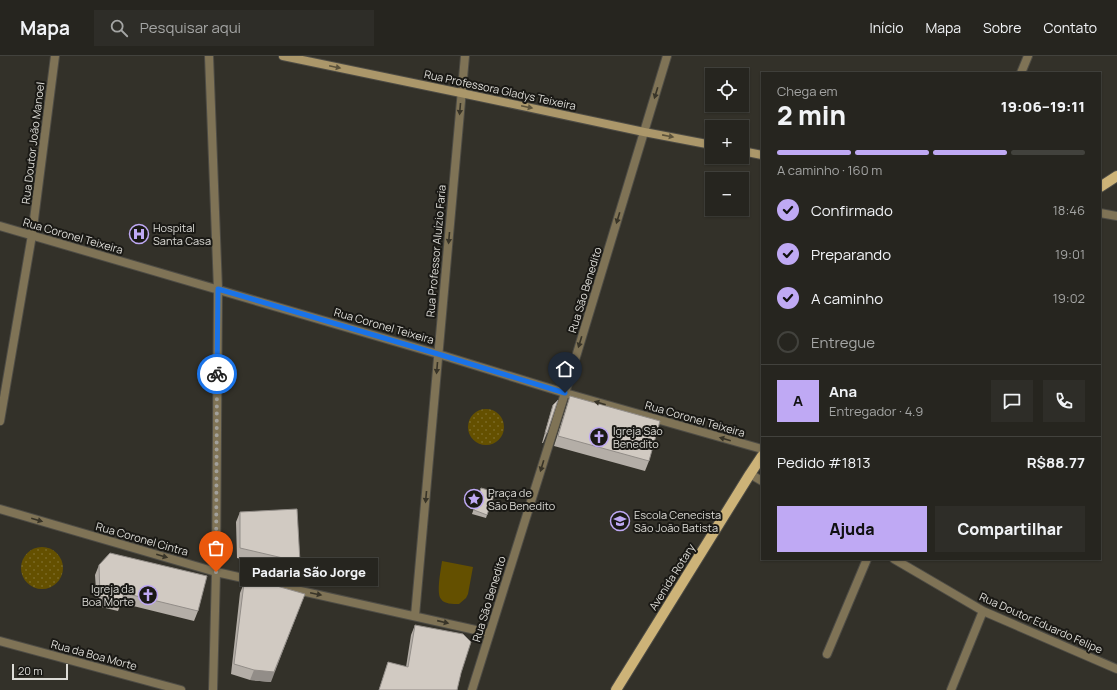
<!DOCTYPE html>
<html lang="pt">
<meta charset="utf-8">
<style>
body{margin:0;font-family:Manrope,sans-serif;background:#2e2d28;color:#f1f3f6;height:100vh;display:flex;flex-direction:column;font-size:15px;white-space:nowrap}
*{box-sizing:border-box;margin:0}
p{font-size:13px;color:#a4a5a4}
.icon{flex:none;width:22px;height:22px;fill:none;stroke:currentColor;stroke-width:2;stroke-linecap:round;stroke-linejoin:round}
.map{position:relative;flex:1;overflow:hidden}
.details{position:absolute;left:761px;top:16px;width:340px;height:488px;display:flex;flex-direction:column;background:#26251f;border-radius:0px;box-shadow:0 1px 3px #0004,0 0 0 1px #42423d}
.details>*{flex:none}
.buttons{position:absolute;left:705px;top:12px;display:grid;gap:8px}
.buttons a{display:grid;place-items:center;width:44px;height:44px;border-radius:0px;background:#26251f;box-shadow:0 1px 3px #0004,0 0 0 1px #42423d;font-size:20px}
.scale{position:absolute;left:12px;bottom:10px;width:56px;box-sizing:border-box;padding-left:4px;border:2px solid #dddcd7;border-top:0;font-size:11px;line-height:14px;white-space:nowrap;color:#dddcd7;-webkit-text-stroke:3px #1a1915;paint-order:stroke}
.pin{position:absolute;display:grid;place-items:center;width:34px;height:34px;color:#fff;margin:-41px -17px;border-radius:50% 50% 50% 0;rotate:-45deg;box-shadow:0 0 4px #0007}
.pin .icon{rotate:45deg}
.courier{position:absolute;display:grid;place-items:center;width:40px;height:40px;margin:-20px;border:3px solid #1a73e8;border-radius:50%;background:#fff;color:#222;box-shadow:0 1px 5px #0007}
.bubble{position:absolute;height:28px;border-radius:0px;background:#26251f;box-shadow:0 1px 3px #0004,0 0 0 1px #42423d;font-size:13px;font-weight:800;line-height:28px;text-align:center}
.overview em{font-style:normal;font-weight:800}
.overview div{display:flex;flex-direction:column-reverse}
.overview{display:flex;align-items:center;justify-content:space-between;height:68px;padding:0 16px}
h1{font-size:26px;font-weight:800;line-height:30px}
.bar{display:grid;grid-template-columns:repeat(4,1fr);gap:6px 4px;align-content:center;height:48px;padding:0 16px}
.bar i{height:5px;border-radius:3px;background:#42423d}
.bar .active{background:#bfa9f4}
.bar p{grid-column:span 4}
.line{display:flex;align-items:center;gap:10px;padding:0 16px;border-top:1px solid #42423d}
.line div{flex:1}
.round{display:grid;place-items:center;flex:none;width:42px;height:42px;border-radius:0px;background:#2e2d28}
ol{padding:0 16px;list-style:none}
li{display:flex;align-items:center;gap:12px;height:44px}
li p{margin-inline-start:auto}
li .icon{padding:4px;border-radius:50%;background:#bfa9f4;color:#111;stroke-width:4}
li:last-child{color:#a4a5a4}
li i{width:22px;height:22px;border:2px solid #42423d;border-radius:50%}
.primary-button{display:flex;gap:8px;margin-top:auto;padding:8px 16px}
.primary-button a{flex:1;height:46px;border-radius:0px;background:#bfa9f4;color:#111;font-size:16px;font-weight:800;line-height:46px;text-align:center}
.primary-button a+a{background:#2e2d28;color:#f1f3f6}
header{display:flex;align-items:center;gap:24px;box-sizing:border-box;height:56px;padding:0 20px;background:#26251f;border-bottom:1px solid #42423d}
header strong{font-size:19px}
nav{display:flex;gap:22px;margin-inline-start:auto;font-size:14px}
.search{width:280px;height:36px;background:#2e2d28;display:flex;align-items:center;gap:10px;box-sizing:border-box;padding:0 14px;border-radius:0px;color:#a4a5a4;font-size:15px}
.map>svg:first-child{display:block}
</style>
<header>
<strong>Mapa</strong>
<div class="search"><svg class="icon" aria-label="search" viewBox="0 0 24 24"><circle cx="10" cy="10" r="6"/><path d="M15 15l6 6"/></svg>Pesquisar aqui</div>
<nav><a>Início</a><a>Mapa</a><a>Sobre</a><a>Contato</a></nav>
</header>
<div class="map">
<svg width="1117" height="634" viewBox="0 0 1117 634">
<defs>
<pattern id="park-dots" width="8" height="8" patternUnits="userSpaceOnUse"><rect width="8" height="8" fill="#645000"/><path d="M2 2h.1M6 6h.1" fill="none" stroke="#7a6924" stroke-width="1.8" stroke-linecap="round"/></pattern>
</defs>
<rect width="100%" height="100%" fill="#333129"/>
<path fill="url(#park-dots)" d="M468 371a18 18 0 1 1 36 0a18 18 0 1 1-36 0Z
M21 512a21 21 0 1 1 42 0a21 21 0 1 1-42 0Z"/>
<path fill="#645000" d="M442,505l31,6 -5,27 -2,4 -7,6c-6,0 -15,0 -18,-5 -5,-6 0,-30 1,-38z"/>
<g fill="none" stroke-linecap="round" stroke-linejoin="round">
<defs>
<path id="minor" d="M209,0l9,233 -2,283 -3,118
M1021,17l7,-17
M1100,157l17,3
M0,170l438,128 127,39 197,56
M0,365l32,-186 23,-179
M750,418l12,7
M0,453l216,63 273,61
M894,503l89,52 134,58
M415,560l50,-560
M0,585l181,49
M827,598l40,-95
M472,634l93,-297 102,-337
M951,634l32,-79"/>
<path id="secondary" d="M283,0l178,37 183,39 68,13
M742,95l20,4"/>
<path id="primary" d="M1100,131l17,-11
M616,634l134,-216 12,-18"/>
</defs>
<use href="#minor" stroke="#4e4c45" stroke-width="10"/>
<use href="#secondary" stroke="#4e4c45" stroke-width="10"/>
<use href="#primary" stroke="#4e4c45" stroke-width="12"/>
<use href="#minor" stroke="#7f7356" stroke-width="8"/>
<use href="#secondary" stroke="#ab976a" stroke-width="8"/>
<use href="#primary" stroke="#cdb378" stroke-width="10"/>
</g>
<path fill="#b4aea7" d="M570,340l79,65 -4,10 -91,-25z
M553,349l-6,28 -4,10h-1l8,-28z
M481,432l6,27 -1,3 -14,-4z
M240,456l60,50 -4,10 -59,-14 -1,-36z
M99,509l99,46 -4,10 -73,-18 -3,8 -21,-5 -2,-31z
M244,527l27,99 -21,-2 -19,-6 9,-81z
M415,569l46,48 -4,17h-78l9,-28 18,5 5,-32z"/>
<path fill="#928d88" d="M301,548l-30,78 -21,-2 4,-10z"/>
<path fill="#d1cac2" stroke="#928d88" d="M570,340l90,25 -11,40 -91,-25z
M558,344l-11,33h-2l8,-28z
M481,432l14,4 -8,23 -13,-5z
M297,453l3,53 -60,-14v-36z
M110,497l97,23 -9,35 -74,-18 -2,8 -22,-5 -1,-31z
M252,523l53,15 -31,78 -20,-2 -20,-6 10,-81z
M415,569l48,9 8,8 -10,31 -4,17h-78l9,-28 20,5z"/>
<defs><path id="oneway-solid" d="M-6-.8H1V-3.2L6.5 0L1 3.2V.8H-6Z"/></defs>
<g fill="#5b523b">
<use href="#oneway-solid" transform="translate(335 11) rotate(12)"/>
<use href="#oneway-solid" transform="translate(527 51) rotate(12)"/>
<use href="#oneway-solid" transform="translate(668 80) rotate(11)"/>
</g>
<g fill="#383428">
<use href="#oneway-solid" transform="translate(656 37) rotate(107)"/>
<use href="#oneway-solid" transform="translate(460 53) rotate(95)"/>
<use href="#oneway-solid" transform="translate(618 162) rotate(107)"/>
<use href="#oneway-solid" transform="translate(449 182) rotate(95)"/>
<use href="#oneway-solid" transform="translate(580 286) rotate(107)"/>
<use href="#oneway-solid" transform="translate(437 312) rotate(95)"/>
<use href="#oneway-solid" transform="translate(600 347) rotate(-164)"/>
<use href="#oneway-solid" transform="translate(725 383) rotate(-164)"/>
<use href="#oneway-solid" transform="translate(542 410) rotate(107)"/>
<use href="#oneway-solid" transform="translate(426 441) rotate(95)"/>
<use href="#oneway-solid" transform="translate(37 464) rotate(16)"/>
<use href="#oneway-solid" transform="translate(162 500) rotate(16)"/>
<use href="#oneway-solid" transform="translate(316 538) rotate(12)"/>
<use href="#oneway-solid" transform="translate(443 566) rotate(13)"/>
</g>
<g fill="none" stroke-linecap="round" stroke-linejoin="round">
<path stroke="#a2a09a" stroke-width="4" stroke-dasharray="0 7.2" d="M216,516l1,-198"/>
<path stroke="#1a73e8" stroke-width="5" d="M217,318l1,-85 220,65 127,39"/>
</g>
<defs>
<symbol id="hospital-ring" viewBox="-11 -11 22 22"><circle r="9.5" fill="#1a1915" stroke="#bfa9f4" stroke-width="1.5"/><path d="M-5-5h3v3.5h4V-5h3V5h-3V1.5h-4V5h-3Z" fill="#bfa9f4"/></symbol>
<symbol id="church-ring" viewBox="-11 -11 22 22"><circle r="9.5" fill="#1a1915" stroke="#bfa9f4" stroke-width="1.5"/><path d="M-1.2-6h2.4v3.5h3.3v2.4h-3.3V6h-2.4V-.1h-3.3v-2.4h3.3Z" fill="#bfa9f4"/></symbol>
<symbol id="sight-ring" viewBox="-11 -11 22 22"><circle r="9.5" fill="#1a1915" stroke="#bfa9f4" stroke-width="1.5"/><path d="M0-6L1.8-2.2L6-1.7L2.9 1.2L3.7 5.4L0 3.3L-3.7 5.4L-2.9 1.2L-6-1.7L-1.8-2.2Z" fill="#bfa9f4"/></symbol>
<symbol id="school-ring" viewBox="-11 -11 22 22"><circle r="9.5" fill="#1a1915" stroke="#bfa9f4" stroke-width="1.5"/><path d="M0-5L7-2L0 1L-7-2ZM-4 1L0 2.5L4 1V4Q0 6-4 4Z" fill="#bfa9f4"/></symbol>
</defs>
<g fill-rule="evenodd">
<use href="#hospital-ring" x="128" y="167" width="22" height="22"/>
<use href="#church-ring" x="588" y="370" width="22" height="22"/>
<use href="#sight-ring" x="463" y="432" width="22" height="22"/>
<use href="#school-ring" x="609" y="454" width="22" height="22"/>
<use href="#church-ring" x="137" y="528" width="22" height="22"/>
</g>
<g text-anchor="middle" stroke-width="4" stroke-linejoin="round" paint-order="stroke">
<g font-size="11" fill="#dddcd7" stroke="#1a1915">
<text transform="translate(500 34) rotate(12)" y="4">Rua Professora Gladys Teixeira</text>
<text transform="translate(33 87) rotate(-83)" y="4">Rua Doutor João Manoel</text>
<text transform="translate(73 180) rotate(16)" y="4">Rua Coronel Teixeira</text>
<text transform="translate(436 195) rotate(-85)" y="4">Rua Professor Aluízio Faria</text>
<text transform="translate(585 234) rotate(-73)" y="4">Rua São Benedito</text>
<text transform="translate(384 270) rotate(16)" y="4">Rua Coronel Teixeira</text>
<text transform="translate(695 363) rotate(16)" y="4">Rua Coronel Teixeira</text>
<text transform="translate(142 483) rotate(16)" y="4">Rua Coronel Cintra</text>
<text transform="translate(672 521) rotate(-58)" y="4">Avenida Rotary</text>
<text transform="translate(489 543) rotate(-73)" y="4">Rua São Benedito</text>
<text transform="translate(1041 567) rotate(24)" y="4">Rua Doutor Eduardo Felipe</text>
<text transform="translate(94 599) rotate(15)" y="4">Rua da Boa Morte</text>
</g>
<g font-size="11" fill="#dddcd7" stroke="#1a1915" text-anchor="start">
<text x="153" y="176">Hospital<tspan x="153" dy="13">Santa Casa</tspan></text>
<text x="613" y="379">Igreja São<tspan x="613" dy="13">Benedito</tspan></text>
<text x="488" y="441">Praça de<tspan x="488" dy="13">São Benedito</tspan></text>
<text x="634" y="463">Escola Cenecista<tspan x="634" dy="13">São João Batista</tspan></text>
<text x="134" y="537" text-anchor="end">Igreja da<tspan x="134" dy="13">Boa Morte</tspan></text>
</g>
</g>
</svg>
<div class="buttons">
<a><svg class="icon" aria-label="locate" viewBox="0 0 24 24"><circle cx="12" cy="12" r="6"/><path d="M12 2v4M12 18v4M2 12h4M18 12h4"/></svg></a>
<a>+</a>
<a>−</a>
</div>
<div class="scale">20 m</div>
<div class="pin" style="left:216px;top:516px;background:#ea580c"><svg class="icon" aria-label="bag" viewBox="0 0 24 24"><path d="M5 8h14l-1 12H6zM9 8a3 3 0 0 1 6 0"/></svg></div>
<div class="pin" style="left:565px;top:337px;background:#1f2937"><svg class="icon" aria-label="home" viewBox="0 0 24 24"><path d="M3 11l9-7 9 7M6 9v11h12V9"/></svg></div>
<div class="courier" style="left:217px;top:318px"><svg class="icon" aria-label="bike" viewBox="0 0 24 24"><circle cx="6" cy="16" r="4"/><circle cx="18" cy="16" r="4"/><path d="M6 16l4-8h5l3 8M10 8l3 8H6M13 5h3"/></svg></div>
<div class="bubble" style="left:240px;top:502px;width:138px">Padaria São Jorge</div>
<section class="details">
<div class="overview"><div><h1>2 min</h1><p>Chega em</p></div><em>19:06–19:11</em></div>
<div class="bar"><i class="active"></i><i class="active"></i><i class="active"></i><i></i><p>A caminho · 160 m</p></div>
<ol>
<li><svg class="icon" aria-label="check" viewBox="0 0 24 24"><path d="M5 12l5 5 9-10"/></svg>Confirmado<p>18:46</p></li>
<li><svg class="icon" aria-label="check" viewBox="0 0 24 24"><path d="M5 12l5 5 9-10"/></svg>Preparando<p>19:01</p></li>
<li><svg class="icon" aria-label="check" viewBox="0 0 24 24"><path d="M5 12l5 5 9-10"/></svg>A caminho<p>19:02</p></li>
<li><i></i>Entregue</li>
</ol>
<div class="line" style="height:72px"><b class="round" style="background:#bfa9f4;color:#111">A</b><div><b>Ana</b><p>Entregador · 4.9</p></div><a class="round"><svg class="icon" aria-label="chat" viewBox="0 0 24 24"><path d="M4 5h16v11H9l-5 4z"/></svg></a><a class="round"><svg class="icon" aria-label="phone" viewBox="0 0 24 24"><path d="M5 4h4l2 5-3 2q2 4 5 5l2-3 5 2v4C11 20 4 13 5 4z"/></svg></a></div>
<div class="line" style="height:52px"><div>Pedido #1813</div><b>R$88.77</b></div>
<div class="primary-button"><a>Ajuda</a><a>Compartilhar</a></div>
</section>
</div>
